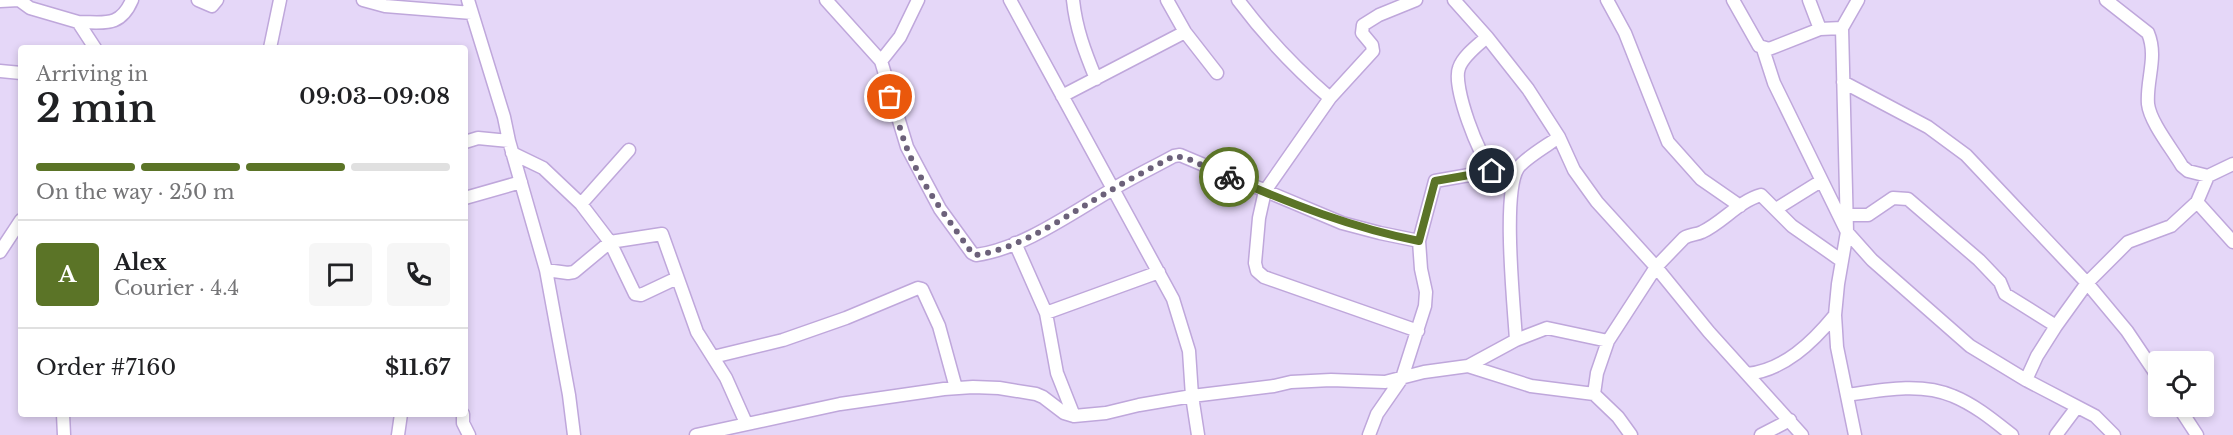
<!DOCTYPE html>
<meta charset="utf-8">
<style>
body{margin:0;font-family:"Libre Baskerville",serif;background:#f6f6f6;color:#202124;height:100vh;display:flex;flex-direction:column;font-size:22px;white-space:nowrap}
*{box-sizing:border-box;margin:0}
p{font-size:20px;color:#757577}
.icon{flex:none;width:33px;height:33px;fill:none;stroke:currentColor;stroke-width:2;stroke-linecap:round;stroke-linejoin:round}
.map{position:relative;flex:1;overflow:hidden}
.details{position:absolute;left:18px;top:45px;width:450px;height:372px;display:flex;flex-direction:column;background:#fff;border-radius:6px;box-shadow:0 3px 9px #0003}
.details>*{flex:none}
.tools{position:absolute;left:2148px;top:351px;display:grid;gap:12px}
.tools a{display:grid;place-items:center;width:66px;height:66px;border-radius:6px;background:#fff;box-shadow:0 3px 9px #0003;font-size:30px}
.pin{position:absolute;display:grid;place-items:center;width:51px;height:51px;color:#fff;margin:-26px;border:3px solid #fff;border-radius:50%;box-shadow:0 2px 6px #0007}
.courier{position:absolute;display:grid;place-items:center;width:60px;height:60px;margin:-30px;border:4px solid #5b7427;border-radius:50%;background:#fff;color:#222;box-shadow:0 2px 8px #0007}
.overview em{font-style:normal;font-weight:600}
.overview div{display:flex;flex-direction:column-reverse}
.overview{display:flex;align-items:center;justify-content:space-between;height:102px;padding:0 18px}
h1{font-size:39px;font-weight:600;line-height:45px}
.bar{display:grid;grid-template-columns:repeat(4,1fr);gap:9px 6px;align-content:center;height:72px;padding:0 18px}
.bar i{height:8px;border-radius:4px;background:#e0e0e0}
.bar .active{background:#5b7427}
.bar p{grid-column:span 4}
.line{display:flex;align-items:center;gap:15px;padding:0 18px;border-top:2px solid #e0e0e0}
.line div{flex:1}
.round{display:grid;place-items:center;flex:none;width:63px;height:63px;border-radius:6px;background:#f6f6f6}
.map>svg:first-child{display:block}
</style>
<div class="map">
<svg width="2233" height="435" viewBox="0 0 2233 435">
<rect width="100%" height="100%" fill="#e5d7f8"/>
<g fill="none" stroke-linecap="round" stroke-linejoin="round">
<defs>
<path id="minor" d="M19,0l11,8 48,14 17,26
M198,0l14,6 5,-6
M363,0l22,6 87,7
M468,0l36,117 5,24 37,129 23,125 5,40
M826,0l55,61 26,86 33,62 32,44 4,2c46,-6 97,-43 137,-66 20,-12 41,-22 61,-33l6,-1 162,68 38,10 39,8
M1010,0l163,299 16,52 3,45 6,39
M1073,0c3,29 12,52 23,79
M1167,0l18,32 32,41
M1238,0c27,36 58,69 92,98
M1416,0l-37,15 -16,10 -1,8 10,12 1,6 -43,47 -65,93 -6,27 -4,45 2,8 7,6 154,54
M1454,0l33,37 41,52 31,48 15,33 23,32 59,65 53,65 93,103
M1607,0l18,33 43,109 33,37 39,27
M1733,0l26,46 10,3 51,-20 22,-1
M1809,0l11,29
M2106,0l42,33c10,24 -2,47 0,71 2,18 24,45 34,62l6,5 20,5
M0,1l19,-1
M78,22c26,0 42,6 54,-22
M1487,37c-9,8 -24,19 -28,31 -7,18 20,89 34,104 5,5 12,9 18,14
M270,48l10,-48
M1763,49l11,34 73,149 25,28 98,86 56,34
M881,61l19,-24 18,-37
M0,71l21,2
M1843,82l85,45 38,28 121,128 40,48 31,46
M1062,96l123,-64
M465,142l13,-4 31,3
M512,153l31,15 38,36 48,-54
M465,198l56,-16
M2197,202l36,40
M581,204l29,38 25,52 6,1 36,-17
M1776,209l45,-28
M1847,215h21l25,-17 15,1 71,61 21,22 5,12 51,32
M1015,243l31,70 11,60 17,43
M0,252l21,-32
M546,270l22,3 6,-1 36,-30 52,-8 35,98 29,46 20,45
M1046,313l113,-41
M1516,340c-2,-34 -14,-147 2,-172 7,-10 30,-23 41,-31
M713,357l70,-17 63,-22 72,-30 4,1 17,37 17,62
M1468,366l48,-26 31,-12 61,13
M1747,374c37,-4 65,-31 88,-59
M1847,395c34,-5 74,-13 106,1 22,9 40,24 59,39
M2178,406l19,29
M63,414l1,21
M463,414v9l6,12
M398,435l3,-21
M696,435l144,-31 104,-15 29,-2 26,1 37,6 7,3 21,16 10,3 32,-3 33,-8 53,-9 82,-10 17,-4 40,-2 54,2 39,-10 44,-6 63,20 63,8
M1369,435l8,-21 25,-36 23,-72 1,-14 -5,-23 -2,-28 16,-60 57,-10
M1631,435l-13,-18 -24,-23 3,-21 11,-32 48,-74 28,-29c6,-4 12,-3 18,-6 20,-9 37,-31 59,-37l31,31 50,35
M1761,435l29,-15
M1855,435l-18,-88 -2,-32 3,-31 9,-52 -5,-204 16,-28
M2056,435l21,-28
M2114,435l-19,-19 -69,-36 11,-24 19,-30 31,-43 41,-41 43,-16 26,-24 11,-26 25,-12"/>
</defs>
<use href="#minor" stroke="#bfa7db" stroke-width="15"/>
<use href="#minor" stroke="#fff" stroke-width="12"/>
</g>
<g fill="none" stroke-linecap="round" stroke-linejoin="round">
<path stroke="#6c617a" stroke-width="6" stroke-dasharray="0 10.8" d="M890,97c6,16 10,33 16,49 15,39 43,74 66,107l4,2c46,-6 97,-44 137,-66 20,-12 41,-22 61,-33l12,2 43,19"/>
<path stroke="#5b7427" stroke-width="8" d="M1229,177c62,27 124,51 190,64l16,-60 57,-10"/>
</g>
</svg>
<div class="tools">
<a><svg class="icon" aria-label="locate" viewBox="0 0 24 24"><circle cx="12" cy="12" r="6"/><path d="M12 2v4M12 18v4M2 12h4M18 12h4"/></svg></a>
</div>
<div class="pin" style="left:890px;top:97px;background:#ea580c"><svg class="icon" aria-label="bag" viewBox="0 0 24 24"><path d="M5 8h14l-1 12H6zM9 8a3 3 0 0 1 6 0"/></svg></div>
<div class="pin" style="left:1492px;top:171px;background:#1f2937"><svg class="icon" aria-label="home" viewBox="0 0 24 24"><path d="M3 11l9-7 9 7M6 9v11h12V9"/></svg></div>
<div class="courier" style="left:1229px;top:177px"><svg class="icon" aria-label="bike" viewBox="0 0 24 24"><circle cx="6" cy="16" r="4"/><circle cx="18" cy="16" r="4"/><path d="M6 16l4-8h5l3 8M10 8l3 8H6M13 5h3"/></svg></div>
<section class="details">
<div class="overview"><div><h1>2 min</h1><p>Arriving in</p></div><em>09:03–09:08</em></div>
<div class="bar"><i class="active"></i><i class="active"></i><i class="active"></i><i></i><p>On the way · 250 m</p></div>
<div class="line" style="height:108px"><b class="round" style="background:#5b7427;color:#fff">A</b><div><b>Alex</b><p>Courier · 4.4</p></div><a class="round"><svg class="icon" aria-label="chat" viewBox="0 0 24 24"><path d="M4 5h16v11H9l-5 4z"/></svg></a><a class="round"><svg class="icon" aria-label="phone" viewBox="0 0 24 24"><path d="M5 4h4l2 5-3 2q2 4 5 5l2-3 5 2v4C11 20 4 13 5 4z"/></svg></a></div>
<div class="line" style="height:78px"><div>Order #7160</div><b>$11.67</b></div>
</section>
</div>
